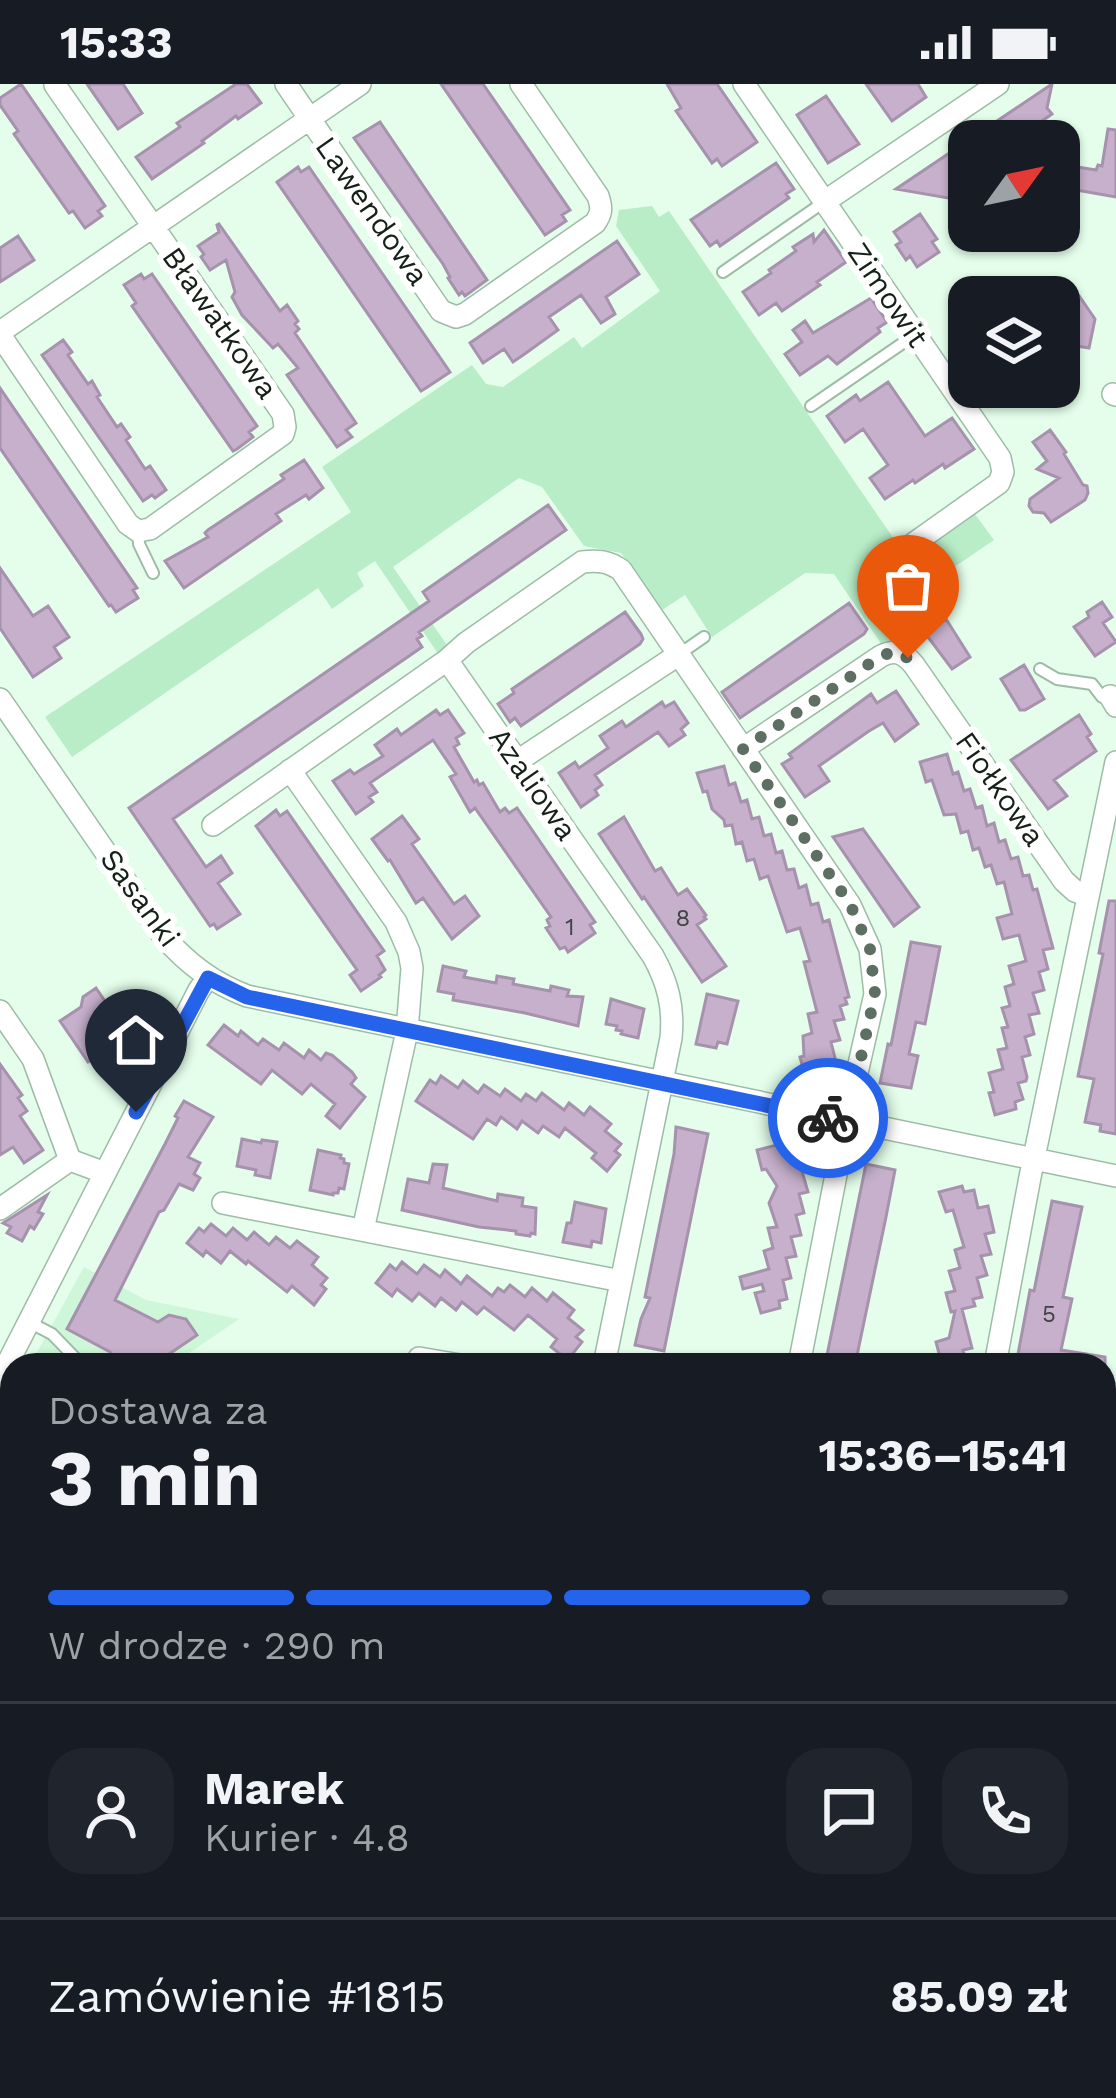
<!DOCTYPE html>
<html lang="pl">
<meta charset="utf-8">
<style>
body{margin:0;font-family:"Work Sans",sans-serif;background:#20242c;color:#f1f3f6;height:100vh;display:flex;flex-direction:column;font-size:45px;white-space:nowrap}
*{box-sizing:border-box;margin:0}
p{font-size:39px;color:#9ea1a6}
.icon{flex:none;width:66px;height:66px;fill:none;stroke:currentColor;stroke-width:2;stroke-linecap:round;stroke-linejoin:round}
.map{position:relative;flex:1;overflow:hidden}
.panel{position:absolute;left:0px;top:1269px;width:1116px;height:747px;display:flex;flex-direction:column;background:#171b24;border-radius:36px 36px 0 0;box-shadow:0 3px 9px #0004}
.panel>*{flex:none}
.needle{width:78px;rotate:57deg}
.controls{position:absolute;left:948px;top:36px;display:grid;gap:24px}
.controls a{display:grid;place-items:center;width:132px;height:132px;border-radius:24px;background:#171b24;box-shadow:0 3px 9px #0004;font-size:60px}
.pin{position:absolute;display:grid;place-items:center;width:102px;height:102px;color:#fff;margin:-123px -51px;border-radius:50% 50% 50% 0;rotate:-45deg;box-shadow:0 0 12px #0007}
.pin .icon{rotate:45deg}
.courier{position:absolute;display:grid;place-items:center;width:120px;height:120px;margin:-60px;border:9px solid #2563eb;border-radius:50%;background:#fff;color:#222;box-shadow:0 3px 15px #0007}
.overview em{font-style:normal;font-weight:700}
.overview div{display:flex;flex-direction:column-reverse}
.overview{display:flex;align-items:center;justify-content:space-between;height:204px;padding:0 48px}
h1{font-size:78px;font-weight:700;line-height:90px}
.bar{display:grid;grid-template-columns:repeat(4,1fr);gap:18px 12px;align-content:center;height:144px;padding:0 48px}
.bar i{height:15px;border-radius:9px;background:#363941}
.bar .on{background:#2563eb}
.bar p{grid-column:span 4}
.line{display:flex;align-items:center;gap:30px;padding:0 48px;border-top:3px solid #363941}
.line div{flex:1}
.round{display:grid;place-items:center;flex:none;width:126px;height:126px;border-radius:36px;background:#20242c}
.status{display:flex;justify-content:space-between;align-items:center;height:84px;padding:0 60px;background:#171b24;direction:ltr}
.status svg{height:33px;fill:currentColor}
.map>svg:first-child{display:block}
</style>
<div class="status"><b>15:33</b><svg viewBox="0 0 49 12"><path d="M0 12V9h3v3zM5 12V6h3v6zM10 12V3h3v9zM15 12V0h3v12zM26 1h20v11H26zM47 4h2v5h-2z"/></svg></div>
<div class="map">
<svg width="1116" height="2014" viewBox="0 0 1116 2014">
<rect width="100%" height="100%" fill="#e4feeb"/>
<path fill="#cef6d9" d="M84,1183l62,33 93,19 -67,46h-142z
M257,2004h246l3,10h-280z
M538,2004h283l10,10h-289z"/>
<path fill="#b8edc8" d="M652,122l7,11 10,-6 227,331 8,-5 8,12 60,-39 22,30 -103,70 3,30 -12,5 -48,-71 -29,-1 -93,64 -27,-42 -23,15 -41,-57 -37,-7 -42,-59 -23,-9 -126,89 56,81 -10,7 -64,-94 -18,12 7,13 -32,23 -14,-21 -246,169 -27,-40 306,-205 -29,-45 150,-102 14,19 17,3 71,-50 8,11 78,-57 -44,-65 3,-16z"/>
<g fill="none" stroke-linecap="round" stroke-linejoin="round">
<path stroke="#7cbc91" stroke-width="6" d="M0,1565l12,11
M0,1873l12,13
M115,2004l9,10
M853,2004l11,10
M200,2014l31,-10"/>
</g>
<path fill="#c6b0cc" stroke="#a792ad" stroke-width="3" d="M21,0l84,122 -7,5 4,5 -17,12 -12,-17 -4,2 -42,-60 -13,-19 4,-3 -18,-26v-7z
M87,0h36l19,29 -24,16z
M236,0h11l14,19 -23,16 -2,-3 -34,25 2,2 -52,36 -16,-22 44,-30 -3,-4z
M441,0h42l87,126 -8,5 4,6 -21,14z
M667,0h50l40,58 -35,24 -5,-7 -5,4 -36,-52 5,-3z
M866,0h52l8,13 -34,24z
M1052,0l-5,24 5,6 -10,7 6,9 -6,4 4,7h-77v48l-15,10 -58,-10z
M826,12l33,48 -31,19 -31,-48z
M380,38l107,158 -22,16 -3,-4 -3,3 -11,-17 2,-1 -7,-13 -89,-126z
M1108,45l8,1v67l-57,-10v-23l37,6 2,-5 4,1z
M776,79l18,26 -8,5 3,4 -69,48 -3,-5 -7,5 -19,-26z
M298,83l3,5 8,-5 141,205 -24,16 -5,3 -144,-209z
M920,130l17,25 -5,3 7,10 -22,15 -7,-11 -4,4 -10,-15 5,-3 -7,-10z
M219,140l61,87 7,-6 11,16 -3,3 4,5 -4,4 61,90 -10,7 6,7 -15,10 -50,-72 11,-7 -20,-24 -5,4 -31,-33 -10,-18 3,-5 -9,-32 -16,10 -9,-13 3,-3 -6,-8 21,-14 -2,-7z
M824,146l22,32 -29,20 3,3 -38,26 -6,-8 -17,12 -16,-23 28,-19 -2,-3 27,-19 -3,-4 20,-13 1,8z
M18,152l16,24 -34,22v-34z
M617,157l22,33 -33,23 9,17 -14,9 -20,-28 -32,22 9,13 -32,23 -13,9 -9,-13 -21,14 -13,-20z
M141,190l3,5 8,-5 105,152 -8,6 4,5 -16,12 -4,2 -101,-145 4,-3 -12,-18z
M1071,200l24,35 -6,29 -30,-5v-46l-3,-2z
M871,214l16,24 -9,6 2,4 -43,32 -9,-8 -28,19 -15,-21 17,-12 -9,-12 12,-9 8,12z
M63,256l9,12 -4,3 20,29 4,-3 8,14 -3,2 20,30 4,-3 9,13 -4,3 19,29 5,-3 16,24 -11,8 -3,-3 -9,6 -101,-146z
M888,298l37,54 27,-18 22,31 -29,19 -2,-4 -28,19 -2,-3 -28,19 -15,-21 18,-13 -7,-10 -18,-26 -18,13 -18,-26 29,-21 4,6z
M0,304l137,200 -4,2 5,8 -22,14 -5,-7 -2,1 -109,-158z
M1050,346l16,22 -2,2 19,31 4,1 1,7 -3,7 -34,22 -7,-9 -11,-1 -4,-6 1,-7 29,-21 -22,-9 10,-8 -14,-19z
M304,376l19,28 -14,11 -3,-4 -30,19 5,7 -97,67 -19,-27 43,-24 -3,-4 3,-3 76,-51 -3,-4z
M548,421l18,25 -147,102 3,4 -5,3 5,8 -249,172 33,48 15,-11 11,17 -14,10 22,31 -23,15 -3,-5 -4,2 -81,-118 300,-207 -6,-9z
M0,484l33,48 15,-10 21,31 -15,10 7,11 -28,19 -33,-49z
M1102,518l10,15 -9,6 13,19 -21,14 -21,-29 15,-10 -2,-5z
M849,519l18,26 -3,5 -124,84 -18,-26z
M625,528l16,22 2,5 -3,5 -119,82 -6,-8 -5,4 -12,-18 16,-11 -2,-4z
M946,535l24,38 -18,12 -27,-36z
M1024,581l20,34 -19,11h-5l-19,-31z
M896,607l22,33 -23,17 -12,-18 -14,8 -50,35 10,15 -24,16 -23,-33 10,-6 -3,-4 82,-60 6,9z
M662,618l3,5 9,-5 14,21 -7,6 4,6 -16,11 -11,-14 -63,43 7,10 -7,5 3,5 -17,12 -22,-34 16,-11 4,6 29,-20 -8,-12 22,-15 4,6z
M436,626l4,5 8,-5 16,23 -8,5 3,6 -5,3 20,35 3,-2 2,5 4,-2 17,29 5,-4 4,5 8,-5 78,114 -5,3 5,8 -27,19 -3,-5 -5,2 -14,-21 4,-2 -3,-6 4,-3 -76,-109 -5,4 -20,-35 6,-3 -23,-34 -63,43 7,9 -8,5 4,5 -17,12 -23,-33 17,-11 4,4 29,-18 -8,-11 22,-16 4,6z
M1079,631l12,19 -4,3 9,14 -42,29 13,16 -19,13 -37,-49z
M947,670l6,20 5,-2 6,19 6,-2 6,19 6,-2 5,20 7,-3 5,19 6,-2 6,19 7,-2 5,19 6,-1 4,15 4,-1 16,59 -10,2 5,19 -9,3 5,18 -11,3 6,20 -10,2 5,19 -9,3 5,18 -8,2 5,20 -1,4 -8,2 5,16 -8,3 1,7 -21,6 -6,-22 5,-1 -5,-19 14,-4 -5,-19 9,-2 -5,-20 6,-1 -6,-19 8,-2 -5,-19 9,-3 -5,-18 17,-5 -7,-26 -16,4 -6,-21 15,-4 -8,-32 -7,2 -6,-19 -6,2 -6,-19 -6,2 -5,-19 -7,2 -5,-19 -12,1 -12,-35 -6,2 -6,-20z
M724,682l5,19 6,-2 6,19 6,-2 5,19 7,-2 5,19 7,-2 5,19 6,-2 5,19 7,-1 5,19 7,-3 5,20 7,-2 5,19 6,-2 20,77 -4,1 2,6 -7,2 4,13 -10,2 6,19 -9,2 5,20 -9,2 2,6 -24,6 -5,-19 4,-1 -1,-20 9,-3 -4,-19 9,-2 -13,-50 6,-1 -10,-33 -13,4 -19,-56 -8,3 -6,-20 -7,2 -5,-19 -6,2 -4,-19 -7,1 -1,-6 -12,-11 -5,-18 -4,1 -6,-19z
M276,726l4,6 7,-5 97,140 -7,5 8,14 -6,5 2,2 -20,14 -11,-16 7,-5 -101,-144z
M402,732l17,23 -7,5 42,60 11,-8 14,20 -27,23 -29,-41 -7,5 -26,-43 -2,1 -16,-22z
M624,733l31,54 6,-3 17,27 9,-6 19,26 -2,2 2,2 -9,6 29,41 -24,16 -58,-85 -2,2 -43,-65z
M863,745l56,78 -25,19 -61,-89z
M1109,817h7v233l-16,-3 1,-6 -16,-3 9,-43 -16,-3 25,-122 -4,-1z
M911,858l29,5 -15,77 -9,-2 -7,32 9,2 -7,32 -31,-5 8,-39 3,1z
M443,882l23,5 -2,6 32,6 1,-7 17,3 -1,5 37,7 1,-5 18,4 -2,6 16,1 -5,29 -53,-13 -72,-13 1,-6 -16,-3z
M96,904l26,38 -8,6 2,5 -13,9 2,4 -17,12 -28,-41 21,-14 2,-10z
M707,910l31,7 -11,43 -9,-2 -2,6 -20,-4z
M611,915l33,10 -6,29 -17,-4 1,-3 -6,-1 1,-4 -11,-2z
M224,941l14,11 3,-5 17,14 5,-6 16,11 5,-7 20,15 5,-8 12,10 5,-7 6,2 20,17 4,6 -5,6 14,13 -25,31 -14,-12 9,-12 -24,-20 -9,10 -30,-24 -11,14 -53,-39z
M0,980l22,31 -4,3 9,13 -7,5 23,34 -19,13 -11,-16 -13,8z
M441,992l17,12 5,-7 15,12 6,-8 16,11 5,-7 16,12 5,-7 10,7 6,-8 22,17 5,-7 15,12 6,-8 21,17 -6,7 16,13 -6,7 5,4 -13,16 -15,-13 4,-5 -31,-25 -6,9 -16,-11 -5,7 -16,-12 -5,8 -16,-12 -5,8 -9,-6 -14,20 -57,-38 14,-21 6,4z
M184,1017l29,16 -25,40 12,6 -6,11 6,4 -7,12 -14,-6 -15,26 -5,2 -44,88 43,22 11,-7 17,4 11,16 -44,30h-34l-9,-13 -43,-23 98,-185 13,-26 -3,-2z
M676,1043l32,7 -44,217 -29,-6 6,-26 9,-21 -5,-1 29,-143z
M242,1055l19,4 1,-3 15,2 -7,36 -15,-3 1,-5 -19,-4z
M781,1060l2,6 4,-1 4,14 8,-2 9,31 -9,2 5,19 -8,2 5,20 -10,2 5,19 -10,2 5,20 -8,2 4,19 -8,2 1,7 -19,5 -6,-20 9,-2 -2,-7 -19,5 -3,-12 29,-8 -5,-18 9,-3 -5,-20 9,-1 -8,-24 8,-17 -11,-17 -4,1 -5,-20z
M318,1066l23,5 -1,3 4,1v4l5,1 -5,25 -5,-1 -1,5h-5v2l-23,-5z
M433,1080l14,1 -4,23 54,13 1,-7 25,4 -1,8 14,2 -1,26 -4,-1 -1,3 -14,-2v-3l-37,-4 -77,-17 6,-31 21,4z
M866,1080l29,6 -9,47 -31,148h-30z
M962,1102l2,6 10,-2 4,18 10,-2 6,26 -9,2 6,20 -10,2 6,19 -10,3 5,19 -9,2 2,7 -13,3 10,39 -9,2 4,15h-25l-6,-23 13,-4 6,-27 -4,1 -5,-19 9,-2 -6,-20 11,-3 -5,-18 9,-3 -11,-37 -7,2 -7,-20z
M47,1111l-9,17 5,2 -9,15 -4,-3 -8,15 -15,-8 4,-6 -8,-4z
M1052,1117l30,6 -19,90 9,2 -11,51 44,7v8h-89l14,-75 4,1z
M575,1118l31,7 -5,34 -9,-2 -1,6 -28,-5 4,-19h4z
M211,1140l15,12 7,-8 14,12 7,-8 15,13 7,-8 14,11 7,-7 21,16 -6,8 15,13 -6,7 5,4 -12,16 -22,-19 -5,6 -39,-31 -2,3 -16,-13 -9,12 -15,-12 -3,5 -16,-13 12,-15 5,4z
M402,1178l15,12 7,-9 16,12 5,-7 16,14 6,-8 25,20 6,-8 6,4 6,-7 15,12 7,-9 15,13 6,-8 21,17 -6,8 15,12 -7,7 6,5 -12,15h-6l-13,-10 6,-8 -29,-24 -14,15 -30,-23 -7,7 -15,-12 -6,8 -15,-12 -6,8 -16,-13 -7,8 -15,-12 -5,7 -16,-13 14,-18 6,5z"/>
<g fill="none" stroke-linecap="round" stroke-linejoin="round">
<defs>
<path id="lane" d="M723,188l101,-70
M811,322l105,-72
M138,447l1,13 14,29
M678,571l26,-18
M1040,585l17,10 35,5 10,13 8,-1
M29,1238l23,12 30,31
M0,1378l8,4
M5,1586l7,-4
M0,1747l12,-5
M487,2004l4,10
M274,2014l29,-10"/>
<path id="street" d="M286,0l155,227 15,6 9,-3 130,-91c7,-10 7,-15 3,-27l-77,-112
M744,0l256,374 3,14 -4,11 -86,61
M824,118l174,-118
M0,248l360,-248
M0,251l128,189 10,7 12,-2 133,-95 2,-7 -2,-13 -228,-329
M1113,310l3,1
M447,576l19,-17 116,-81c16,-2 26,-1 39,8l229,335 20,44 5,45 -26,114 -50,257
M1110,612l6,10
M0,615l164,238c24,27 49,46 83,59l869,180
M743,665l138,-93c15,-7 23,-3 33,9l150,216 11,10 13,5
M516,678l162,-107
M290,686l106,152 13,30 3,16 -5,63 -44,199
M213,741l234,-165 206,296c15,27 21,51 18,82l-67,327
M0,927l33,48 37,101
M223,1119l398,78
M0,1125l70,-49 35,13
M419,1274l41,7
M995,1281l35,-188 86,-415
M0,1294l199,-388 9,-12
M1104,1533l12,21
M1104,1928l12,-10
M514,2004l4,10
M924,2014l4,-10"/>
<path id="secondary" d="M0,1497l12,7
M1104,1797l12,-57
M1054,2004l39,10"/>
</defs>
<use href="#lane" stroke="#9dbca6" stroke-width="14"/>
<use href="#street" stroke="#9dbca6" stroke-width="24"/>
<use href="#secondary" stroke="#9dbca6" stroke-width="33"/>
<use href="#lane" stroke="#fff" stroke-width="10"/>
<use href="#street" stroke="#fff" stroke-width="21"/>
<use href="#secondary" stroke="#def7e6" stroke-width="30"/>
</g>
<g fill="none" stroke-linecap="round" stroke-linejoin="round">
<path stroke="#5d6e62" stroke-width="12" stroke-dasharray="0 21.6" d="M828,1034l19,3 28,-127 -5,-45 -20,-45 -107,-155 138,-93 14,-5 13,7"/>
<path stroke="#2563eb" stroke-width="15" d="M136,1028l72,-134 39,19 581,121"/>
</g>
<g text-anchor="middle" stroke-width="12" stroke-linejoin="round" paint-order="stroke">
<g font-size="24" fill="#414545">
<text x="683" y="842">8</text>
<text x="570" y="851">1</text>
<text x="1049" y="1238">5</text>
</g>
<g font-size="30" fill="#152118" stroke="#fff">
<text transform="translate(372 127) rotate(55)" y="10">Lawendowa</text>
<text transform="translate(888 211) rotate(56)" y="10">Zimowit</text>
<text transform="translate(220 239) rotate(55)" y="10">Bławatkowa</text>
<text transform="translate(533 700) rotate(55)" y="10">Azaliowa</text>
<text transform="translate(1000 705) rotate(55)" y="10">Fiołkowa</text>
<text transform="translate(140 814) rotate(54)" y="10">Sasanki</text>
</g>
</g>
</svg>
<div class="controls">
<a><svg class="needle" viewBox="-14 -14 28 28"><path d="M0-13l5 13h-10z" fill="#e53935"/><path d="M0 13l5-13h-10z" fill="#9ea1a6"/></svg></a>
<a><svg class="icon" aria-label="layers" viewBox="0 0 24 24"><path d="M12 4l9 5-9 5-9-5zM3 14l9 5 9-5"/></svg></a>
</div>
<div class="pin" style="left:908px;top:574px;background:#ea580c"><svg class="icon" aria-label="bag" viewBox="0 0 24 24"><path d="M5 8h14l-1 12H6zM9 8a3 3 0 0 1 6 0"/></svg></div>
<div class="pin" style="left:136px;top:1028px;background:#1f2937"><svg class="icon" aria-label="home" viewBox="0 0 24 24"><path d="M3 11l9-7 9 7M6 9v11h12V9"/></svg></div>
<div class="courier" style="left:828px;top:1034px"><svg class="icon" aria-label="bike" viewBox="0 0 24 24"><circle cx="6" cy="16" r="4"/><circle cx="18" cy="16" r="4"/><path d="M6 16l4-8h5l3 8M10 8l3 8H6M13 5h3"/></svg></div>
<section class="panel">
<div class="overview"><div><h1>3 min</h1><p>Dostawa za</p></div><em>15:36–15:41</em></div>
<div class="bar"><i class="on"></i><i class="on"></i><i class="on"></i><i></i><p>W drodze · 290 m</p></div>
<div class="line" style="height:216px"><a class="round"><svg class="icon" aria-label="person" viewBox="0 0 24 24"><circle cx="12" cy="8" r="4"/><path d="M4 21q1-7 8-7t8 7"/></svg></a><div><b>Marek</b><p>Kurier · 4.8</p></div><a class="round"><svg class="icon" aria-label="chat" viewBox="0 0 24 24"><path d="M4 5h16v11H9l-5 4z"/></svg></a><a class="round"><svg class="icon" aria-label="phone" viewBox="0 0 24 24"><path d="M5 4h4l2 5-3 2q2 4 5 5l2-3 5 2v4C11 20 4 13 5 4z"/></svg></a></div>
<div class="line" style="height:156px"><div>Zamówienie #1815</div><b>85.09 zł</b></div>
</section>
</div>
